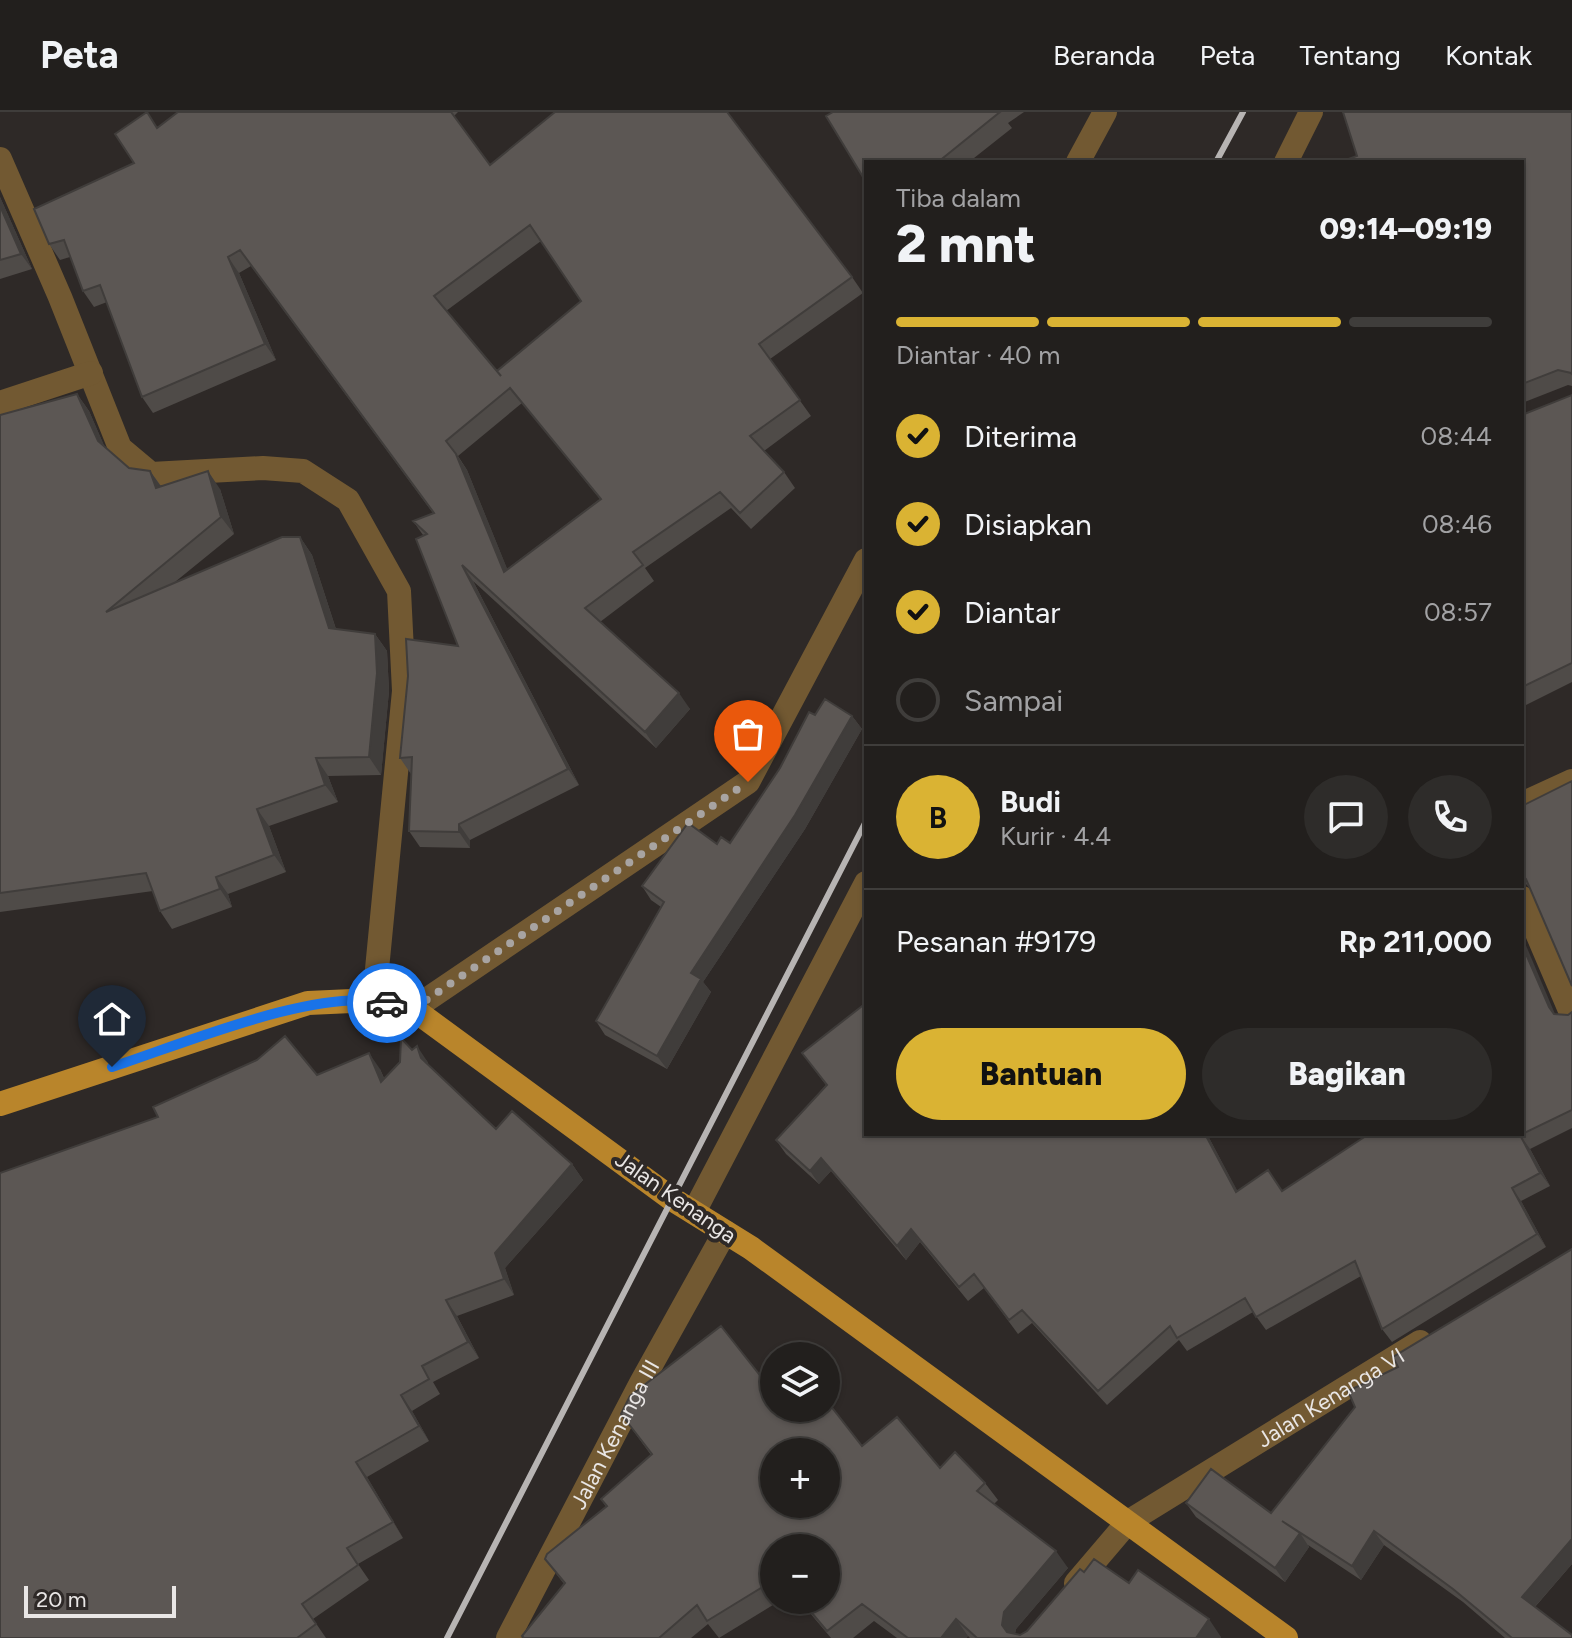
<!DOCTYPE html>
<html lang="id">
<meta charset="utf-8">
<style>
body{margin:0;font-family:Figtree,sans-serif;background:#2e2c2a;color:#f1f3f6;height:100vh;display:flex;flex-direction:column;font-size:30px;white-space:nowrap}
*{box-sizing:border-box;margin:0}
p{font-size:26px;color:#a2a2a4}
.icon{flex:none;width:44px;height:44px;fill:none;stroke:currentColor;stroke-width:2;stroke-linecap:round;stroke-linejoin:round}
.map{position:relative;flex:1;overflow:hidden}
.sheet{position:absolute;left:864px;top:48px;width:660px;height:976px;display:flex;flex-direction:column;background:#221f1d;border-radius:0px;box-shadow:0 2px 6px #0004,0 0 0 2px #3f3d3b}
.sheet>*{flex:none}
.controls{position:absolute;left:760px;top:1230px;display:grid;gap:16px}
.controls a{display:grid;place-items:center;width:80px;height:80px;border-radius:50%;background:#221f1d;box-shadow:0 2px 6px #0004,0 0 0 2px #3f3d3b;font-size:40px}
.scale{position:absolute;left:24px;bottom:20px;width:152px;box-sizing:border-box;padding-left:8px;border:4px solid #e9e6e5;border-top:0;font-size:22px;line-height:28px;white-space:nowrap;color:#e9e6e5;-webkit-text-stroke:6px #2e2927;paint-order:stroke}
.pin{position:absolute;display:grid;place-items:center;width:68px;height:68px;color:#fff;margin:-82px -34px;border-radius:50% 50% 50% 0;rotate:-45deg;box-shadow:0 0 8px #0007}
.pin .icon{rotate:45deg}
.courier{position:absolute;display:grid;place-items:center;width:80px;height:80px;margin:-40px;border:6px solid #1a73e8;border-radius:50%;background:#fff;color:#222;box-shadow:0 2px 10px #0007}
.overview em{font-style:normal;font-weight:800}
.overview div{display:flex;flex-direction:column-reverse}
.overview{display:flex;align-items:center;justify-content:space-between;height:136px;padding:0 32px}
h1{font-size:52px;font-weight:800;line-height:60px}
.bar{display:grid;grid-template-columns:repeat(4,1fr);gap:12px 8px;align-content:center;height:96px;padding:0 32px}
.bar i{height:10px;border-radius:6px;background:#3f3d3b}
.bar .on{background:#dab333}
.bar p{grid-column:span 4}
.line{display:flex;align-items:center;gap:20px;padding:0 32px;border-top:2px solid #3f3d3b}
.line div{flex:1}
.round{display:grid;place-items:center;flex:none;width:84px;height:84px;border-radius:42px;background:#2e2c2a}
ol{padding:0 32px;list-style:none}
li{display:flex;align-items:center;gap:24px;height:88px}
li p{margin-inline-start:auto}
li .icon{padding:8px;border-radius:50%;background:#dab333;color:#111;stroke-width:4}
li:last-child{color:#a2a2a4}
li i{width:44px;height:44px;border:4px solid #3f3d3b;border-radius:50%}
.cta{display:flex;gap:16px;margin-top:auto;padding:16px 32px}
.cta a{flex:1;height:92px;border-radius:48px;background:#dab333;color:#111;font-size:32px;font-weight:800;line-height:92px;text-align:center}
.cta a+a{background:#2e2c2a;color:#f1f3f6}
header{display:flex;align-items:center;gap:48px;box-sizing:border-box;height:112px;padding:0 40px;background:#221f1d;border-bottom:2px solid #3f3d3b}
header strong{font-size:38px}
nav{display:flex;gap:44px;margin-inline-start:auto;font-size:28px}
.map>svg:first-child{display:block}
</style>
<header>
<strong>Peta</strong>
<nav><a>Beranda</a><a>Peta</a><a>Tentang</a><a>Kontak</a></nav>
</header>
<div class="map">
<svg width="1572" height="1526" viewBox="0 0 1572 1526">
<rect width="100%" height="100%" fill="#2e2927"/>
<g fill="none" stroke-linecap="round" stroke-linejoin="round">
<g stroke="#725932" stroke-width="24">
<path d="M0,47l60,138 60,151 31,26 112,-6 40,3 45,29 51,91 5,100 -30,309"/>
<path d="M1078,50l27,-50"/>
<path d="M1286,50l25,-50"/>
<path d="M0,291l91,-30"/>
<path d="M1522,692l50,-23"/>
<path d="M1522,786l50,117"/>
<path d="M413,897l335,-227 118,-222"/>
<path d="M694,1100l172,-329"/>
<path id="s1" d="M1076,1471l52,-61 292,-180"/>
<path id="s2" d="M508,1526l133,-255 84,-151"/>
</g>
<path stroke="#b9852b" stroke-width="24" d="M0,992l308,-101 66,-3 39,9 259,190 79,49 535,390"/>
<path stroke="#b7b4b3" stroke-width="6" d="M1216,50l27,-50
M447,1526l419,-817"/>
</g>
<path fill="#4f4b48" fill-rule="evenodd" d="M178,0h280l-4,4 36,49 362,112 11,16 -93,66 41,57 -47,35 20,21 11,16 -44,41 -20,-21 -86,60 9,13 -54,41 90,87 -34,39 -183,-167 106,204 -109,55v8l-50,-1 -11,-16 2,-57 -11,-16 58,-112 -35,-111 -10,-14 20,-8 -182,-247 -12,7 37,87 -123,53 -11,-16 -35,-95 -13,5 -11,-16 -13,-34 -10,3 -11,-16 85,-81 24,-35zM541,129l40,60 -83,71 -52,-61zM522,291l78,96 -93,70 -40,-99 -9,-14z
M833,0h191l-16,11 4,5 -43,34h-103z
M1572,0v274l-4,-1 -46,18v-241l-165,-6z
M0,85l32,72 -32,10z
M77,282l12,17 16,37 24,20 21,3 11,15 59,3 14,45 -59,48 125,-45 12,18 24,74 39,5 12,17 2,40 -8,84 -53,1 10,26 -69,24 17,46 -58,22 4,13 -60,22 -12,-18 -7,-20 -153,21v-497z
M1572,283v287l-50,25v-292z
M815,603l37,1 10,13 -57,100 -102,153 8,10 -44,77 -62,-34 -9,-14 65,-114 -10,-7 -9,-14 75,-42 13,-1z
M1522,694l8,82 -5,-5 -3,1z
M1572,900v116l-42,21 20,37 -29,15 25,46 -154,95 -10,-13 -21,-53 -95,54 -13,-18 -66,39 -8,-11 -72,65 -75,-82 -14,11 -34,-46 -16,13 -48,-59 -14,18 -75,-89 -12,13 -33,-30 -10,-14 50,-55 -24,-32 64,81h341l30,57h45l273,-177 13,1z
M412,938l15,11 2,5 67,63 76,35 11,16 -78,88 9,27 -57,21 22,42 -46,24 7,12 -28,17 17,30 -62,36 36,61 -45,26 11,16 -56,39 13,19h-326l317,-563 63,-6 4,9z
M1572,1137v315l-37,43 37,31h-67l-42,-36 -79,-57 -23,35 -53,-35 1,2 -24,35 -89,-65 -10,-14 85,10 127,-146z
M759,1262l103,72 123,37 13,17 -4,4 74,64 -52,61 -1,5 5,1 7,-4 57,-59 45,11 92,54v1h-251l-2,-2 -2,2h-69l-23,-17 -21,17h-22l-32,-38h27l-52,-52v52h7l-62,38 -11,-14 -17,14h-168l41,-54 -19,-25 61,-52 -5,-8 50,-44 -30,-41z"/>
<path fill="#403d3b" d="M0,85l32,72 -11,-15 -21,-48z
M228,145l11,16 37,87 -11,-16z
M77,282l12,17 21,48 -12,-18z
M456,342l11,16 48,118 -11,-16z
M150,359l12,17h-6z
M208,359l12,18 14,45 -13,-17z
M300,425l12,18 29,90 -12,-17z
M462,453l11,16 106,204 -11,-16z
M375,522l12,17 2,40 -8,84 -12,-18z
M679,581l11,16 -34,39 -11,-16z
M852,604l10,13 -57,100 -102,153 8,10 -44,77 -10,-13 34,-83z
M316,646l12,18 10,26 -13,-17z
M257,697l12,17 17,46 -12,-17z
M459,712l11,16v8l-11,-16z
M216,765l12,17 4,13 -12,-18z
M1522,824l36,85 -9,-14 -27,-62z
M417,934l10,15 5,13 -11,-16z
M369,941l11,16 12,28 -11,-15z
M1205,1022h2l38,71 -9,-13z
M1520,1023l10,14 20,37 -10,-13z
M821,1046l10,13 -12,13 -9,-13z
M572,1052l11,16 -78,88 9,27 -10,-16 -9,-26z
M1512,1076l9,13 25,46 -9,-13z
M911,1117l9,13 -14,18 -9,-14z
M446,1188l11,16 22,42 -11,-16z
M401,1283l11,16 17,30 -10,-15z
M356,1350l11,15 36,61 -10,-16z
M1374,1419l10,14 -23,35 -9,-14z
M1300,1421l9,14 -24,35 -10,-14z
M1572,1427v25l-41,47 -9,-14z
M1056,1439l12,17 -52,61 -2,9h-3l-9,-13 2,-13z
M956,1507l12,17 -2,2h-25z
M1209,1507l12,18v1h-25z"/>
<path fill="#5c5754" stroke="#403d3b" stroke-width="2" fill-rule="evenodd" d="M147,0l10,16 21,-16h273l39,53 65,-53h172l125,165 -93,67 41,56 -50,36 34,36 -44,41 -20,-21 -87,60 10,13 -58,43 94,85 -34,39 -183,-167 106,204 -109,55v8l-50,-1 3,-74 -12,1 8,-82 -2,-37 52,7 -42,-107 11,-5 -14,-13 21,-8 -194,-263 -12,7 37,87 -123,53 -42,-112 -17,6 -19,-51 -15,4 -15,-35 100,-46 -19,-29zM530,113l51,76 -84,70 4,5 -67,-80zM510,276l91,111 -97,73 -48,-118 -10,-13z
M833,0h167l-62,50h-72v20l-40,-66z
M1343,0h229v262l-1,-1 -13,-3 -36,14v-222h-182l17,-6z
M0,94l21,48 -21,6z
M77,282l21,47 31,27 21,3 6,17 52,-17 13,46 -115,95 176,-75h18l29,91 46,6 2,39 -8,84 -53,1 9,27 -68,24 17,46 -58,22 4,12 -60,22 -14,-38 -146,20v-478z
M1572,283v268l-50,24v-272z
M825,587l27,17 -57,99 -104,158 10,6 -44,77 -61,-35 68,-119 -22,-16 46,-63 29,21 4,-7 9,6 50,-75 29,-56 6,3z
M1572,669v205l-46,-107 -4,-4v-69z
M1522,833l27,62 5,7 14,1 4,-3v98l-52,25 20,38 -28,15 25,46 -155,95 -27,-68 -99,56 -11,-19 -68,40 -7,-12 -72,65 -76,-81 -13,10 -35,-46 -15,13 -48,-58 -14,17 -76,-88 -11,13 -34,-31 51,-55 -25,-32 64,-50v131h339l31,58 32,-22 14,21 87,-57h153z
M285,924l32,39 52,-22 12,29 19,-20 1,-24 11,12 5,-4 4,12 75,71 16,-18 60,53 -77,89 9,26 -58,21 22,42 -46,24 7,13 -28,16 18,31 -63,36 37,60 -46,26 11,17 -56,39 14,20 -19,14h-297v-465l158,-56 -5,-10 104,-47z
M1572,1137v290l-50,58 50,38v3h-60l-59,-49 -79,-58 -22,35 -70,-45 18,12 -25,35 -89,-65 25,-34 60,44 84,-106 -7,-16 50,-24 -5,-10z
M721,1214l38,48 15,-11v45h52v-8l36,46 35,-29 43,51 15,-16 30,31 -8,8 79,60 -52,61 -2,13 5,7 13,3 7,-4 53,-62 4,3 10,-13 35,24 9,-13 71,49 -13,19h-219l-21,-19 -15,19h-33l-46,-34 -35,27 -26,-31h25v-52h-52v32l-67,41 -10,-16 -38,33h-135l-2,-2 43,-53 -20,-24 2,-5 60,-48 -6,-7 51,-45 -31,-40 9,-18zM774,1340h52v52h-52z
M789,1239l3,5h-9z"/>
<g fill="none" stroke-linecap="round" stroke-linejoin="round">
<path stroke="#a8a4a2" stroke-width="8" stroke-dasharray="0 14.4" d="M387,891l26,6 335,-227"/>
<path stroke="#1a73e8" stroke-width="10" d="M112,955c71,-23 205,-80 275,-64"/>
</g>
<g text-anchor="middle" stroke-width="8" stroke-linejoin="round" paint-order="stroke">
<g font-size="22" fill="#e9e6e5" stroke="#2e2927">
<text transform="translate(676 1085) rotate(35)" y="8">Jalan Kenanga</text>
<text dy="8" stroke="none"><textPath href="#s1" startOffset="318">Jalan Kenanga VI</textPath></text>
<text dy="8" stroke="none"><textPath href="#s2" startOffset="230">Jalan Kenanga III</textPath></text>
</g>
</g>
</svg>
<div class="controls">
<a><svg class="icon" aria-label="layers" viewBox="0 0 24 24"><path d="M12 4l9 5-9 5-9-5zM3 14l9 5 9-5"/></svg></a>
<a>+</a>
<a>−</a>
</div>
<div class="scale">20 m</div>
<div class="pin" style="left:748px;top:670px;background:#ea580c"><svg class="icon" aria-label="bag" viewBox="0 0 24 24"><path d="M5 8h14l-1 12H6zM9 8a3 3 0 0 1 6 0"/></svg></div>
<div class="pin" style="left:112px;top:955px;background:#1f2937"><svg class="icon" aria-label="home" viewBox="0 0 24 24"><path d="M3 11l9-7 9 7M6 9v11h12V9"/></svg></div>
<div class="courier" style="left:387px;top:891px"><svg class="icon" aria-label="car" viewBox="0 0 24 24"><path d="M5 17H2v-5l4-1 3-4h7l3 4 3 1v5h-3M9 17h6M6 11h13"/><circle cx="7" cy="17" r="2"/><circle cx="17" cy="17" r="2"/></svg></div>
<section class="sheet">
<div class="overview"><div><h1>2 mnt</h1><p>Tiba dalam</p></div><em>09:14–09:19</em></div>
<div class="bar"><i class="on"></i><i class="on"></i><i class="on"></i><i></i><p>Diantar · 40 m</p></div>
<ol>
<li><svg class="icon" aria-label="check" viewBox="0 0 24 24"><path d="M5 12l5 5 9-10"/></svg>Diterima<p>08:44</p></li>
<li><svg class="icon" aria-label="check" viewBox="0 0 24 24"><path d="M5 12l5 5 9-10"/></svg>Disiapkan<p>08:46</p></li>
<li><svg class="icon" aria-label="check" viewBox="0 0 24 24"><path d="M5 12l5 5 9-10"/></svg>Diantar<p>08:57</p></li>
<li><i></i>Sampai</li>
</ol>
<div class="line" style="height:144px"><b class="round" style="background:#dab333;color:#111">B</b><div><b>Budi</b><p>Kurir · 4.4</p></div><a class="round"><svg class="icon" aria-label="chat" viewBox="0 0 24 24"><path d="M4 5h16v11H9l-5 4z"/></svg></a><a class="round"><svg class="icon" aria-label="phone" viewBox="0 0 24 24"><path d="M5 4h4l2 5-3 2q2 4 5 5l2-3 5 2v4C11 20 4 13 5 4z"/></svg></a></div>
<div class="line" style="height:104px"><div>Pesanan #9179</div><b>Rp 211,000</b></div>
<div class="cta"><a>Bantuan</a><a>Bagikan</a></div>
</section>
</div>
